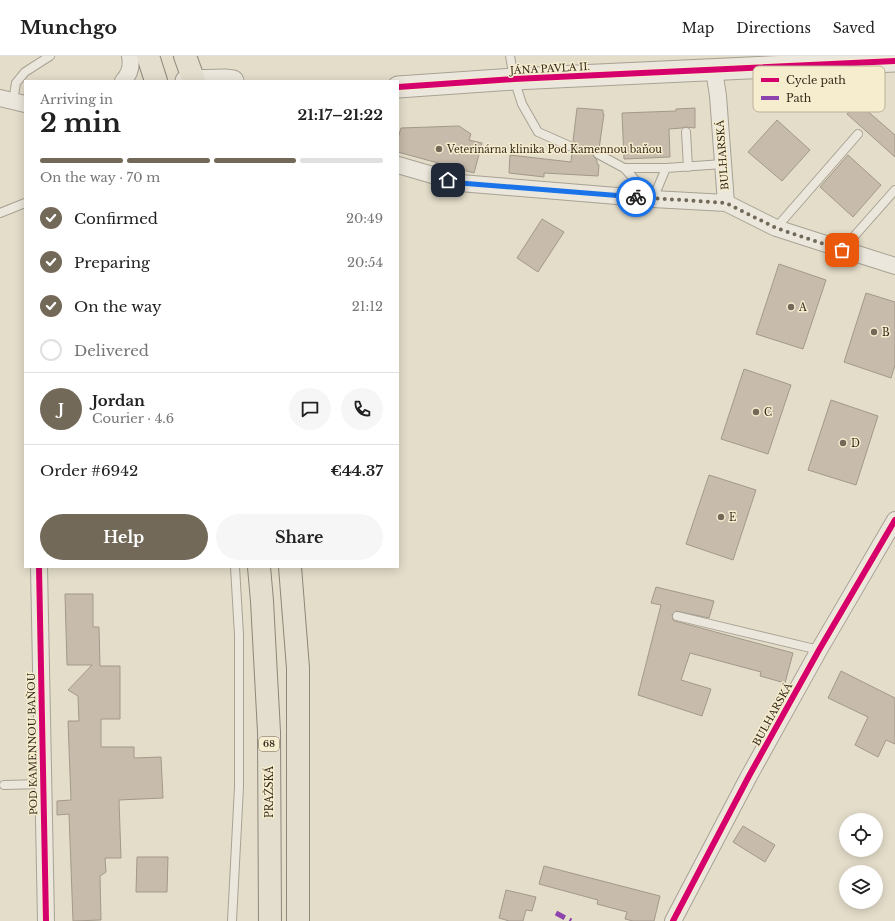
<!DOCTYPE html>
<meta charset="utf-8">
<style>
body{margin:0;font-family:"Libre Baskerville",serif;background:#f6f6f6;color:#222;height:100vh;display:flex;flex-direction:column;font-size:15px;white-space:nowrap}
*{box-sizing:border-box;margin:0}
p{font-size:13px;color:#767676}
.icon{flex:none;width:22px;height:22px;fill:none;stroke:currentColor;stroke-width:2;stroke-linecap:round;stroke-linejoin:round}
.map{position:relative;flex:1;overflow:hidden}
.details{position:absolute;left:24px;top:24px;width:375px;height:488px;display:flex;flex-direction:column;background:#fff;border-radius:0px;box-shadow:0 2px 10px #0003}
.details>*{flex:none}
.tools{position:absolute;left:839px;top:757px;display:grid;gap:8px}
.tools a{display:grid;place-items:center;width:44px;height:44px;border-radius:50%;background:#fff;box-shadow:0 2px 10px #0003;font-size:20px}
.pin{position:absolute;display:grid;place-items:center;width:34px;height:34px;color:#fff;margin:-17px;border-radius:8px;box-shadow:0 2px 6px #0006}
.courier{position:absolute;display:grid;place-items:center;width:40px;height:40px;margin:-20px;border:3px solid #1a73e8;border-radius:50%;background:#fff;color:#222;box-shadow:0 1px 5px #0007}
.headline em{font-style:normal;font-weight:700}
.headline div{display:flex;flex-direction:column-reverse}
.headline{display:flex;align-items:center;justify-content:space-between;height:68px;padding:0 16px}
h1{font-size:26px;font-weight:700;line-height:30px}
.bar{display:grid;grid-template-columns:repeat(4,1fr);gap:6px 4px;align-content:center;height:48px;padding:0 16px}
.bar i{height:5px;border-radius:3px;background:#e0e0e0}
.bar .current{background:#736959}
.bar p{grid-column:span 4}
.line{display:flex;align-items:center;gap:10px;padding:0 16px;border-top:1px solid #e0e0e0}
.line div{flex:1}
.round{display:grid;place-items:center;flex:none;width:42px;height:42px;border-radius:21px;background:#f6f6f6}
ol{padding:0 16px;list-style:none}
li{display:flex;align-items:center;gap:12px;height:44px}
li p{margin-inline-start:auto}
li .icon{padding:4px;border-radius:50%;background:#736959;color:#fff;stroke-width:4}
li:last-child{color:#767676}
li i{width:22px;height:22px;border:2px solid #e0e0e0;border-radius:50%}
.button{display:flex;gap:8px;margin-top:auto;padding:8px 16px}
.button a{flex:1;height:46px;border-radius:24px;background:#736959;color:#fff;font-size:16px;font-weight:700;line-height:46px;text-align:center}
.button a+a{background:#f6f6f6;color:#222}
header{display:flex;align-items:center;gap:24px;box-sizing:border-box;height:56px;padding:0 20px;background:#fff;border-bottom:1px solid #e0e0e0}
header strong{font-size:19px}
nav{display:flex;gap:22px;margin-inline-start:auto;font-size:14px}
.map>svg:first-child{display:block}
</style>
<header>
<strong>Munchgo</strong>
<nav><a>Map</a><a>Directions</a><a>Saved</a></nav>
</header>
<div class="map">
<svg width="895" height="865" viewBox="0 0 895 865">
<rect width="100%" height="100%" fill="#e4ddca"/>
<path fill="#c7bbab" stroke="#a3998a" d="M857,46l38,33v22l-48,-43z
M577,52l26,2v4h1l-5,35 -4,1 -2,4 1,3 3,3v4l2,1 -1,11 -54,-3v4l-35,-4 1,-18 61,7 1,-10 4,-1 1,-4 -1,-4 -3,-2z
M695,52v20l-9,-1 -4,1 -13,1 1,28 -46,2 -2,-46 54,-2v-2z
M777,64l33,30 -28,31 -34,-29z
M459,70l12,8 -2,6 13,3 -8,30 -76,-21v-14l3,-10z
M848,99l33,30 -28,32 -33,-30z
M542,163l22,13 -26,40 -21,-14z
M779,208l47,16 -23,69 -47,-15z
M866,237l29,9v63l-4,13 -47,-16z
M744,313l47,16 -23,69 -47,-15z
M831,344l47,16 -22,69 -48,-15z
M709,419l47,15 -23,70 -47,-16z
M656,531l58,14 -5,17 -33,-7 -4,4 1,5 2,1 118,32 -8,30 -25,-7 1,-4 -71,-19 -9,27 30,9 -9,27 -64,-21 23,-90 -10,-2z
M65,538h28v33h6l1,39h20v53h-19v28h33v11l27,-1 2,41 -44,2 2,58h-16l1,14 -6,4 1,44 -28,1 -4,-107 -12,1v-14l14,-1 -3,-79h11l-1,-25 -10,-6 24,-25h-25z
M841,615l54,27v46l-9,-4 -8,17 -23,-12 13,-28 -40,-19z
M743,770l32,19 -10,17 -32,-20z
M137,801h31l-1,35h-31z
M544,810l116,30 -6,25h-21l-8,-2 2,-7 -30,-8 1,-4 -59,-16z
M506,834l30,7 -4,14 -6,-1 -3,11h-14l-10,-3z"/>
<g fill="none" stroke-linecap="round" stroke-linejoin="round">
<defs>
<path id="service" d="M510,0l4,23 8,25 16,28 34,15
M13,45l3,-18 9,-11 25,-16
M686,76l2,35
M598,98l26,14 29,31 13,-31h-42
M666,112l57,-4
M0,157l25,-10
M776,172l82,-94
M842,194l53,-60
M677,560l142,34
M4,729l39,-1
M232,865l7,-134v-152l-4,-68"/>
<path id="minor" d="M714,14l4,26 8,107 50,25 119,38
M123,25c7,-7 9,-15 7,-25
M0,42l25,6
M398,109l62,18 193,16 73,4
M39,511l7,354
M673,865l76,-145 70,-126 76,-130"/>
<path id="tertiary" d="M186,25l39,-1 8,1
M398,31l116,-8 381,-18"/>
<path id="primary" d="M148,0l8,25
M185,0l9,25
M259,511l3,34 7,131 1,189
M290,511l8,101v253"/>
</defs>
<use href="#service" stroke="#a8a294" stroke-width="10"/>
<use href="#minor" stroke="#a8a294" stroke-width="18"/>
<use href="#tertiary" stroke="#a8a294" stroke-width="23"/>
<use href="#primary" stroke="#8e877a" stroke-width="24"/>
<use href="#service" stroke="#ebe7dc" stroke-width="8"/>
<use href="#minor" stroke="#ebe7dc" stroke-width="16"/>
<use href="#tertiary" stroke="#ebe7dc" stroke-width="21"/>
<use href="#primary" stroke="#e3decd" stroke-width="22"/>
<path stroke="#8e44ad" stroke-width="5" stroke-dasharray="10 5" stroke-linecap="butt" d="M556,857l15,8"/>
<defs>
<path id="cycleway" d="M398,31l116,-8 381,-18
M39,511l7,354
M673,865l76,-145 70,-126 76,-130"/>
</defs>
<use href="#cycleway" stroke="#f6edcf" stroke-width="8"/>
<use href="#cycleway" stroke="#d6006c" stroke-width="6"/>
</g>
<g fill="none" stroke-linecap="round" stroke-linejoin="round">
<path stroke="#736959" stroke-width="4" stroke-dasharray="0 7.2" d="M636,141l90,6 50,25 66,22"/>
<path stroke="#1a73e8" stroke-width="5" d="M448,124l12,3 176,14"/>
</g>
<g fill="#736959" stroke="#f6edcf" stroke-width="1.5">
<circle cx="439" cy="93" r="4"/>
<circle cx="791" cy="251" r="4"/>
<circle cx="874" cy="276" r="4"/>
<circle cx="756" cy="356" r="4"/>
<circle cx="843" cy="387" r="4"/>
<circle cx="721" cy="461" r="4"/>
</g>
<g text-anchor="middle" stroke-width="3" stroke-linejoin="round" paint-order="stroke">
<rect fill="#f6edcf" stroke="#706452" stroke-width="1" x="259" y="681" width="20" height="14" rx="3"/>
<g font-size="9" font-weight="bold" fill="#362a1c">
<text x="269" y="691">68</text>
</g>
<g font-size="10" fill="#362a1c" stroke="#f6edcf">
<text transform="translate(550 12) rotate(-3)" y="4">JÁNA PAVLA II.</text>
<text transform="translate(722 99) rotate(-94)" y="4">BULHARSKÁ</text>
<text transform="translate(772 658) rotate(-61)" y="4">BULHARSKÁ</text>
<text transform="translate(32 688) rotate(-91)" y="4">POD KAMENNOU BAŇOU</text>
<text transform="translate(269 736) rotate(-90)" y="4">PRAŽSKÁ</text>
</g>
<g font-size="10" fill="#362a1c" stroke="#f6edcf" text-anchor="start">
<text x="447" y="97">Veterinárna klinika Pod Kamennou baňou</text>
<text x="799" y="255">A</text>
<text x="882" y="280">B</text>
<text x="764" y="360">C</text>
<text x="851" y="391">D</text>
<text x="729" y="465">E</text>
</g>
</g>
<rect x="753" y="10" width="132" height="46" rx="6" fill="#f6edcf" stroke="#bcb299" stroke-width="1"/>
<rect x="761" y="22" width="18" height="4" fill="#d6006c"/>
<rect x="761" y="40" width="18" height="4" fill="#8e44ad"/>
<g font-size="11" fill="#362a1c">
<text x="786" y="28">Cycle path</text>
<text x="786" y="46">Path</text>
</g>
</svg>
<div class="tools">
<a><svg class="icon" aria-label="locate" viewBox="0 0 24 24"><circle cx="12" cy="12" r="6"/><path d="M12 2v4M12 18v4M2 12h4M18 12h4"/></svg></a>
<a><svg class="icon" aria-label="layers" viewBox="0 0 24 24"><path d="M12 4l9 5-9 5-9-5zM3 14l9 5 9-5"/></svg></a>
</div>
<div class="pin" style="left:842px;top:194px;background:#ea580c"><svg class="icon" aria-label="bag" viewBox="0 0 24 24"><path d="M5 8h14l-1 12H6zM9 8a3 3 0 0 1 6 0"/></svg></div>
<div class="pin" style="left:448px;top:124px;background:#1f2937"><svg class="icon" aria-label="home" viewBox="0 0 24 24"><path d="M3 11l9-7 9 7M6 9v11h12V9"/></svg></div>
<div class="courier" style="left:636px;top:141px"><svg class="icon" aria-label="bike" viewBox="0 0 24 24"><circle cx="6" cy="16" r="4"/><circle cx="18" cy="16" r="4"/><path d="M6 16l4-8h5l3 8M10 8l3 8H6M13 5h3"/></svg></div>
<section class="details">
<div class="headline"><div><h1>2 min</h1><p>Arriving in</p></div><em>21:17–21:22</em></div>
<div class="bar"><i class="current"></i><i class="current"></i><i class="current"></i><i></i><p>On the way · 70 m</p></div>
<ol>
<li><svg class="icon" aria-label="check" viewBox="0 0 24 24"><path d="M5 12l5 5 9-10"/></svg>Confirmed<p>20:49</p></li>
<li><svg class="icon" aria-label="check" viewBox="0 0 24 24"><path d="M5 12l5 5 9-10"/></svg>Preparing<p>20:54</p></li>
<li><svg class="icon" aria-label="check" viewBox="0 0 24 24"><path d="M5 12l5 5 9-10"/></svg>On the way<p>21:12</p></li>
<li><i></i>Delivered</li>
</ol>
<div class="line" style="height:72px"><b class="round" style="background:#736959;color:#fff">J</b><div><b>Jordan</b><p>Courier · 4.6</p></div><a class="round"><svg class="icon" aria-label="chat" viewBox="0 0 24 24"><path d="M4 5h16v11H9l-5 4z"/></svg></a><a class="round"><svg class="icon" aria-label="phone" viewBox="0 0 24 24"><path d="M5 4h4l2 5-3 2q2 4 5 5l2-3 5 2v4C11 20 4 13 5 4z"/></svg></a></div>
<div class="line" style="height:52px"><div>Order #6942</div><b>€44.37</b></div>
<div class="button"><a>Help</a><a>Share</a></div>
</section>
</div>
